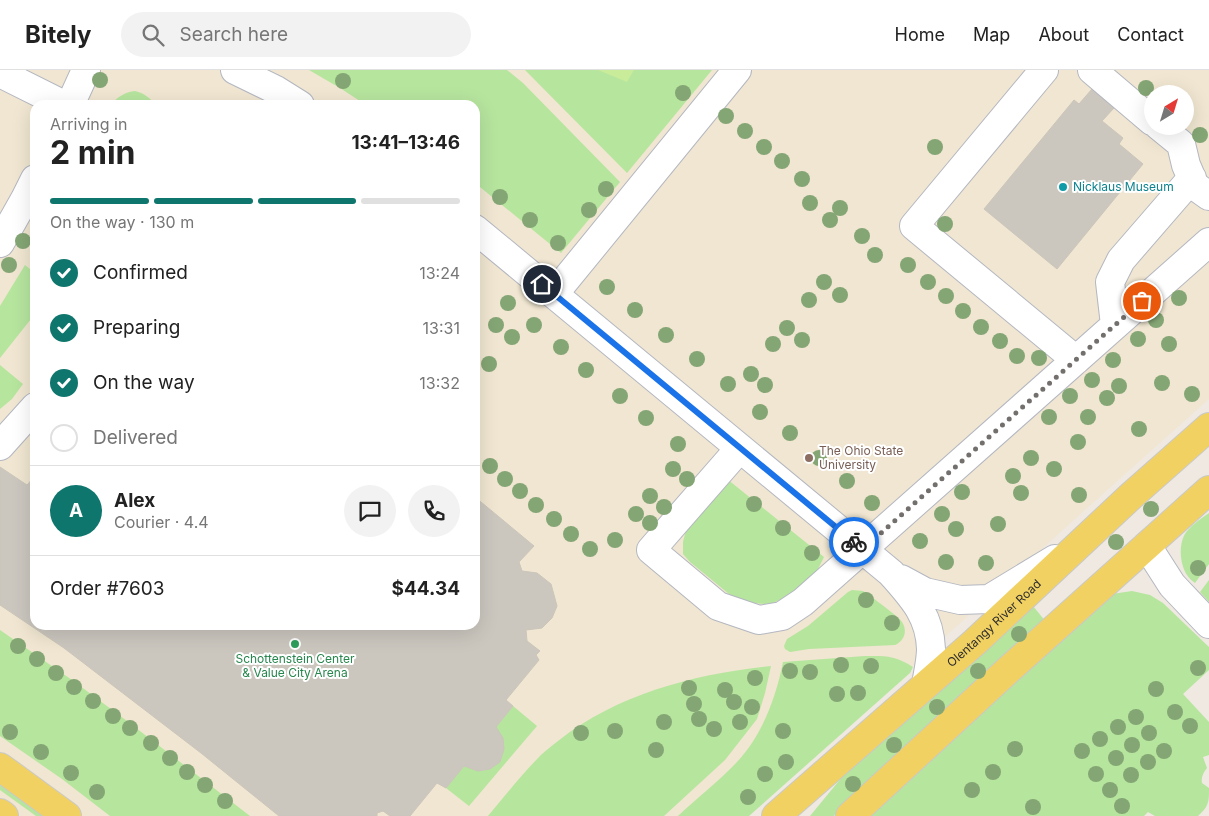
<!DOCTYPE html>
<meta charset="utf-8">
<style>
body{margin:0;font-family:Inter,sans-serif;background:#f2f2f2;color:#222;height:100vh;display:flex;flex-direction:column;font-size:19px;white-space:nowrap}
*{box-sizing:border-box;margin:0}
p{font-size:16px;color:#767676}
.icon{flex:none;width:28px;height:28px;fill:none;stroke:currentColor;stroke-width:2;stroke-linecap:round;stroke-linejoin:round}
.map{position:relative;flex:1;overflow:hidden}
.drawer{position:absolute;left:30px;top:30px;width:450px;height:530px;display:flex;flex-direction:column;background:#fff;border-radius:15px;box-shadow:0 5px 20px #0002}
.drawer>*{flex:none}
.needle{width:32px;rotate:38deg}
.fabs{position:absolute;left:1144px;top:15px;display:grid;gap:10px}
.fabs a{display:grid;place-items:center;width:50px;height:50px;border-radius:50%;background:#fff;box-shadow:0 5px 20px #0002;font-size:25px}
.pin{position:absolute;display:grid;place-items:center;width:42px;height:42px;color:#fff;margin:-21px;border:2px solid #fff;border-radius:50%;box-shadow:0 1px 5px #0007}
.courier{position:absolute;display:grid;place-items:center;width:50px;height:50px;margin:-25px;border:4px solid #1a73e8;border-radius:50%;background:#fff;color:#222;box-shadow:0 1px 6px #0007}
.head em{font-style:normal;font-weight:700}
.head div{display:flex;flex-direction:column-reverse}
.head{display:flex;align-items:center;justify-content:space-between;height:85px;padding:0 20px}
h1{font-size:32px;font-weight:700;line-height:38px}
.bar{display:grid;grid-template-columns:repeat(4,1fr);gap:8px 5px;align-content:center;height:60px;padding:0 20px}
.bar i{height:6px;border-radius:4px;background:#e0e0e0}
.bar .on{background:#0f766e}
.bar p{grid-column:span 4}
.line{display:flex;align-items:center;gap:12px;padding:0 20px;border-top:1px solid #e0e0e0}
.line div{flex:1}
.round{display:grid;place-items:center;flex:none;width:52px;height:52px;border-radius:26px;background:#f2f2f2}
ol{padding:0 20px;list-style:none}
li{display:flex;align-items:center;gap:15px;height:55px}
li p{margin-inline-start:auto}
li .icon{padding:5px;border-radius:50%;background:#0f766e;color:#fff;stroke-width:4}
li:last-child{color:#767676}
li i{width:28px;height:28px;border:2px solid #e0e0e0;border-radius:50%}
header{display:flex;align-items:center;gap:30px;box-sizing:border-box;height:70px;padding:0 25px;background:#fff;border-bottom:1px solid #e0e0e0}
header strong{font-size:24px}
nav{display:flex;gap:28px;margin-inline-start:auto;font-size:18px}
.search{width:350px;height:45px;background:#f2f2f2;display:flex;align-items:center;gap:12px;box-sizing:border-box;padding:0 18px;border-radius:28px;color:#767676;font-size:19px}
.map>svg:first-child{display:block}
</style>
<header>
<strong>Bitely</strong>
<div class="search"><svg class="icon" aria-label="search" viewBox="0 0 24 24"><circle cx="10" cy="10" r="6"/><path d="M15 15l6 6"/></svg>Search here</div>
<nav><a>Home</a><a>Map</a><a>About</a><a>Contact</a></nav>
</header>
<div class="map">
<svg width="1209" height="746" viewBox="0 0 1209 746">
<rect width="100%" height="100%" fill="#efe9e1"/>
<path fill="#f0e6d1" fill-rule="evenodd" d="M0,0h1209v329l-133,119 -257,233 -75,65h-744zM1152,24h33v32h-33zM35,35h440v520h-440z"/>
<path fill="#b6e59e" d="M309,0h198l16,13 97,99 -59,71 -86,-70v-78h-109l-26,-17z
M525,0h187l-85,103z
M135,21c9,2 15,7 21,14h-45c6,-8 14,-13 24,-14z
M25,195l10,8v41l-35,44v-52z
M0,295l23,19 -11,15 -12,10z
M727,409l97,78 -6,12 -9,10 -19,16 -17,8 -8,1 -12,-1 -13,-4 -11,-5 -39,-32 -7,-8v-12l3,-12z
M1209,443v51l-14,19c-3,-2 -6,-5 -8,-8 -8,-12 -9,-35 1,-45 6,-7 14,-12 21,-17z
M1209,510v22l-9,-10z
M852,520l11,1 5,3c8,7 29,21 34,28 6,9 2,19 -7,23l-86,4 -19,3 -5,-3 -1,-3 3,-7 21,-13 40,-34z
M1132,521l18,4 13,8 46,44v23l-26,24 26,28v33l-6,2 4,11c-4,5 -6,9 -5,15l7,5c0,14 0,18 -11,28h-43l-7,-4 -4,4h-282l250,-222z
M1033,536l13,16 -212,194h-24l37,-45z
M0,560l72,50 55,41 123,95h-140l-48,-37 -62,-43z
M865,586c21,0 29,-1 48,11l-3,6 -161,143h-71c19,-18 41,-35 59,-54 25,-27 39,-64 46,-100z
M771,596l-6,27 -8,26 -32,41 -61,56h-176c17,-20 34,-42 53,-61 5,-5 11,-9 17,-14 61,-48 138,-67 213,-75z
M513,636l24,20 -68,80 -23,-18 18,-22c17,6 21,7 36,-4l-4,-35z
M0,709l53,37h-17l-36,-26z"/>
<path fill="#c9ec9a" d="M598,0h36l-7,12z"/>
<path fill="#cbc7bf" stroke="#cbc5ba" d="M1092,19l22,19 -12,13 21,17 -4,6 24,20 -86,105 -73,-60 90,-109 5,4z
M0,397l27,18 8,-9v149h440v-128l59,49 -15,16 3,9 15,2 14,11 6,22 -5,12 -10,10 -16,2 1,11 13,10 -4,4 3,5 -33,40 7,6 -17,21 7,11 1,11 -4,13 -10,7 -12,2 -14,-5 -18,22 -9,-5 -27,33h-20l-7,-5 -6,2v3h-98l-78,-63 -137,-105 -64,-43z"/>
<g fill="none" stroke-linecap="round" stroke-linejoin="round">
<defs>
<path id="minor" d="M235,0l41,20 24,15
M1044,0l-130,156 162,134
M1092,0l60,51
M0,3l64,32
M70,35l16,-35
M1159,56l22,18 5,21 9,21 14,10
M475,159l416,344c21,24 39,42 40,76 0,11 -3,24 -5,35
M0,173l25,-44 10,-20
M554,224l183,-224
M1115,255l-5,-43 11,-22 71,-82
M0,376l35,-39
M740,378l-89,102 67,56 41,14 23,-4 21,-14 18,-16 388,-344
M1147,476l25,39 37,39
M901,509l24,13 35,8 29,-1 66,-40"/>
<g id="major">
<path d="M0,697l67,49"/>
<path d="M0,743l4,3"/>
<path id="s1" d="M776,746l199,-174 156,-146 78,-69"/>
<path d="M850,746l156,-144 203,-182"/>
</g>
</defs>
<use href="#minor" stroke="#b4b7c1" stroke-width="30"/>
<use href="#major" stroke="#c9c9c9" stroke-width="30"/>
<use href="#minor" stroke="#fff" stroke-width="28"/>
<use href="#major" stroke="#f2d163" stroke-width="28"/>
</g>
<g fill="#84a574">
<circle cx="100" cy="10" r="8"/>
<circle cx="343" cy="11" r="8"/>
<circle cx="1146" cy="18" r="8"/>
<circle cx="683" cy="23" r="8"/>
<circle cx="726" cy="46" r="8"/>
<circle cx="745" cy="61" r="8"/>
<circle cx="1200" cy="65" r="8"/>
<circle cx="764" cy="77" r="8"/>
<circle cx="935" cy="77" r="8"/>
<circle cx="782" cy="91" r="8"/>
<circle cx="802" cy="109" r="8"/>
<circle cx="606" cy="119" r="8"/>
<circle cx="500" cy="127" r="8"/>
<circle cx="810" cy="133" r="8"/>
<circle cx="840" cy="138" r="8"/>
<circle cx="589" cy="140" r="8"/>
<circle cx="530" cy="150" r="8"/>
<circle cx="830" cy="150" r="8"/>
<circle cx="945" cy="154" r="8"/>
<circle cx="862" cy="166" r="8"/>
<circle cx="23" cy="171" r="8"/>
<circle cx="558" cy="173" r="8"/>
<circle cx="875" cy="185" r="8"/>
<circle cx="9" cy="195" r="8"/>
<circle cx="908" cy="195" r="8"/>
<circle cx="824" cy="212" r="8"/>
<circle cx="928" cy="212" r="8"/>
<circle cx="607" cy="217" r="8"/>
<circle cx="840" cy="225" r="8"/>
<circle cx="946" cy="226" r="8"/>
<circle cx="1179" cy="228" r="8"/>
<circle cx="809" cy="230" r="8"/>
<circle cx="508" cy="233" r="8"/>
<circle cx="635" cy="240" r="8"/>
<circle cx="963" cy="241" r="8"/>
<circle cx="1156" cy="250" r="8"/>
<circle cx="496" cy="255" r="8"/>
<circle cx="534" cy="255" r="8"/>
<circle cx="981" cy="257" r="8"/>
<circle cx="787" cy="258" r="8"/>
<circle cx="666" cy="265" r="8"/>
<circle cx="512" cy="267" r="8"/>
<circle cx="1138" cy="269" r="8"/>
<circle cx="802" cy="270" r="8"/>
<circle cx="1000" cy="271" r="8"/>
<circle cx="773" cy="274" r="8"/>
<circle cx="1169" cy="274" r="8"/>
<circle cx="561" cy="277" r="8"/>
<circle cx="1017" cy="286" r="8"/>
<circle cx="1039" cy="288" r="8"/>
<circle cx="697" cy="289" r="8"/>
<circle cx="1113" cy="290" r="8"/>
<circle cx="489" cy="294" r="8"/>
<circle cx="586" cy="300" r="8"/>
<circle cx="751" cy="304" r="8"/>
<circle cx="1092" cy="310" r="8"/>
<circle cx="1162" cy="313" r="8"/>
<circle cx="728" cy="314" r="8"/>
<circle cx="765" cy="315" r="8"/>
<circle cx="1119" cy="316" r="8"/>
<circle cx="1192" cy="324" r="8"/>
<circle cx="620" cy="326" r="8"/>
<circle cx="1070" cy="326" r="8"/>
<circle cx="1107" cy="328" r="8"/>
<circle cx="760" cy="342" r="8"/>
<circle cx="1049" cy="347" r="8"/>
<circle cx="1088" cy="347" r="8"/>
<circle cx="646" cy="348" r="8"/>
<circle cx="1139" cy="359" r="8"/>
<circle cx="790" cy="363" r="8"/>
<circle cx="1078" cy="372" r="8"/>
<circle cx="678" cy="374" r="8"/>
<circle cx="819" cy="388" r="8"/>
<circle cx="1031" cy="388" r="8"/>
<circle cx="490" cy="396" r="8"/>
<circle cx="673" cy="399" r="8"/>
<circle cx="1054" cy="399" r="8"/>
<circle cx="1013" cy="406" r="8"/>
<circle cx="505" cy="409" r="8"/>
<circle cx="687" cy="409" r="8"/>
<circle cx="847" cy="411" r="8"/>
<circle cx="520" cy="421" r="8"/>
<circle cx="962" cy="422" r="8"/>
<circle cx="1021" cy="423" r="8"/>
<circle cx="1079" cy="425" r="8"/>
<circle cx="650" cy="426" r="8"/>
<circle cx="872" cy="433" r="8"/>
<circle cx="754" cy="434" r="8"/>
<circle cx="536" cy="435" r="8"/>
<circle cx="664" cy="437" r="8"/>
<circle cx="1151" cy="439" r="8"/>
<circle cx="636" cy="444" r="8"/>
<circle cx="942" cy="444" r="8"/>
<circle cx="554" cy="449" r="8"/>
<circle cx="650" cy="453" r="8"/>
<circle cx="998" cy="454" r="8"/>
<circle cx="783" cy="458" r="8"/>
<circle cx="956" cy="459" r="8"/>
<circle cx="571" cy="464" r="8"/>
<circle cx="615" cy="470" r="8"/>
<circle cx="920" cy="471" r="8"/>
<circle cx="1116" cy="472" r="8"/>
<circle cx="590" cy="479" r="8"/>
<circle cx="812" cy="483" r="8"/>
<circle cx="946" cy="492" r="8"/>
<circle cx="986" cy="493" r="8"/>
<circle cx="1198" cy="498" r="8"/>
<circle cx="866" cy="530" r="8"/>
<circle cx="892" cy="553" r="8"/>
<circle cx="1019" cy="564" r="8"/>
<circle cx="18" cy="576" r="8"/>
<circle cx="37" cy="589" r="8"/>
<circle cx="841" cy="595" r="8"/>
<circle cx="871" cy="596" r="8"/>
<circle cx="1198" cy="598" r="8"/>
<circle cx="790" cy="601" r="8"/>
<circle cx="978" cy="601" r="8"/>
<circle cx="810" cy="602" r="8"/>
<circle cx="56" cy="603" r="8"/>
<circle cx="755" cy="608" r="8"/>
<circle cx="74" cy="617" r="8"/>
<circle cx="689" cy="618" r="8"/>
<circle cx="1156" cy="619" r="8"/>
<circle cx="725" cy="620" r="8"/>
<circle cx="858" cy="623" r="8"/>
<circle cx="837" cy="624" r="8"/>
<circle cx="93" cy="631" r="8"/>
<circle cx="734" cy="632" r="8"/>
<circle cx="694" cy="634" r="8"/>
<circle cx="752" cy="637" r="8"/>
<circle cx="937" cy="637" r="8"/>
<circle cx="1175" cy="642" r="8"/>
<circle cx="113" cy="646" r="8"/>
<circle cx="1136" cy="647" r="8"/>
<circle cx="699" cy="649" r="8"/>
<circle cx="664" cy="652" r="8"/>
<circle cx="740" cy="652" r="8"/>
<circle cx="1190" cy="656" r="8"/>
<circle cx="1118" cy="657" r="8"/>
<circle cx="130" cy="658" r="8"/>
<circle cx="714" cy="659" r="8"/>
<circle cx="615" cy="661" r="8"/>
<circle cx="783" cy="661" r="8"/>
<circle cx="10" cy="662" r="8"/>
<circle cx="581" cy="663" r="8"/>
<circle cx="1149" cy="663" r="8"/>
<circle cx="1100" cy="669" r="8"/>
<circle cx="151" cy="673" r="8"/>
<circle cx="894" cy="675" r="8"/>
<circle cx="1132" cy="675" r="8"/>
<circle cx="1015" cy="679" r="8"/>
<circle cx="656" cy="680" r="8"/>
<circle cx="1082" cy="681" r="8"/>
<circle cx="1164" cy="681" r="8"/>
<circle cx="41" cy="682" r="8"/>
<circle cx="170" cy="688" r="8"/>
<circle cx="1116" cy="688" r="8"/>
<circle cx="786" cy="692" r="8"/>
<circle cx="1148" cy="692" r="8"/>
<circle cx="187" cy="702" r="8"/>
<circle cx="993" cy="702" r="8"/>
<circle cx="71" cy="703" r="8"/>
<circle cx="765" cy="704" r="8"/>
<circle cx="1096" cy="704" r="8"/>
<circle cx="1131" cy="705" r="8"/>
<circle cx="853" cy="714" r="8"/>
<circle cx="205" cy="715" r="8"/>
<circle cx="972" cy="720" r="8"/>
<circle cx="1110" cy="720" r="8"/>
<circle cx="97" cy="722" r="8"/>
<circle cx="748" cy="727" r="8"/>
<circle cx="225" cy="731" r="8"/>
<circle cx="1122" cy="736" r="8"/>
<circle cx="1033" cy="737" r="8"/>
</g>
<g fill="none" stroke-linecap="round" stroke-linejoin="round">
<path stroke="#726f6d" stroke-width="5" stroke-dasharray="0 9" d="M854,472l9,7 279,-248"/>
<path stroke="#1a73e8" stroke-width="6" d="M542,214l312,258"/>
</g>
<circle fill="#0f9aa8" stroke="#fff" stroke-width="2" cx="1063" cy="117" r="5"/>
<circle fill="#8d6e63" stroke="#fff" stroke-width="2" cx="809" cy="388" r="5"/>
<circle fill="#2e9e5b" stroke="#fff" stroke-width="2" cx="295" cy="574" r="5"/>
<g text-anchor="middle" stroke-width="4" stroke-linejoin="round" paint-order="stroke">
<g font-size="12" fill="#0d838f" stroke="#fff" text-anchor="start">
<text x="1073" y="121">Nicklaus Museum</text>
</g>
<g font-size="12" fill="#785e54" stroke="#fff" text-anchor="start">
<text x="819" y="385">The Ohio State<tspan x="819" dy="14">University</tspan></text>
</g>
<g font-size="12" fill="#2e2e2e" stroke="#fff">
<text dy="4" stroke="none"><textPath href="#s1" startOffset="291">Olentangy River Road</textPath></text>
</g>
<g font-size="12" fill="#27864d" stroke="#fff">
<text x="295" y="593">Schottenstein Center<tspan x="295" dy="14">&amp; Value City Arena</tspan></text>
</g>
</g>
</svg>
<div class="fabs">
<a><svg class="needle" viewBox="-14 -14 28 28"><path d="M0-13l5 13h-10z" fill="#e53935"/><path d="M0 13l5-13h-10z" fill="#767676"/></svg></a>
</div>
<div class="pin" style="left:1142px;top:231px;background:#ea580c"><svg class="icon" aria-label="bag" viewBox="0 0 24 24"><path d="M5 8h14l-1 12H6zM9 8a3 3 0 0 1 6 0"/></svg></div>
<div class="pin" style="left:542px;top:214px;background:#1f2937"><svg class="icon" aria-label="home" viewBox="0 0 24 24"><path d="M3 11l9-7 9 7M6 9v11h12V9"/></svg></div>
<div class="courier" style="left:854px;top:472px"><svg class="icon" aria-label="bike" viewBox="0 0 24 24"><circle cx="6" cy="16" r="4"/><circle cx="18" cy="16" r="4"/><path d="M6 16l4-8h5l3 8M10 8l3 8H6M13 5h3"/></svg></div>
<section class="drawer">
<div class="head"><div><h1>2 min</h1><p>Arriving in</p></div><em>13:41–13:46</em></div>
<div class="bar"><i class="on"></i><i class="on"></i><i class="on"></i><i></i><p>On the way · 130 m</p></div>
<ol>
<li><svg class="icon" aria-label="check" viewBox="0 0 24 24"><path d="M5 12l5 5 9-10"/></svg>Confirmed<p>13:24</p></li>
<li><svg class="icon" aria-label="check" viewBox="0 0 24 24"><path d="M5 12l5 5 9-10"/></svg>Preparing<p>13:31</p></li>
<li><svg class="icon" aria-label="check" viewBox="0 0 24 24"><path d="M5 12l5 5 9-10"/></svg>On the way<p>13:32</p></li>
<li><i></i>Delivered</li>
</ol>
<div class="line" style="height:90px"><b class="round" style="background:#0f766e;color:#fff">A</b><div><b>Alex</b><p>Courier · 4.4</p></div><a class="round"><svg class="icon" aria-label="chat" viewBox="0 0 24 24"><path d="M4 5h16v11H9l-5 4z"/></svg></a><a class="round"><svg class="icon" aria-label="phone" viewBox="0 0 24 24"><path d="M5 4h4l2 5-3 2q2 4 5 5l2-3 5 2v4C11 20 4 13 5 4z"/></svg></a></div>
<div class="line" style="height:65px"><div>Order #7603</div><b>$44.34</b></div>
</section>
</div>
